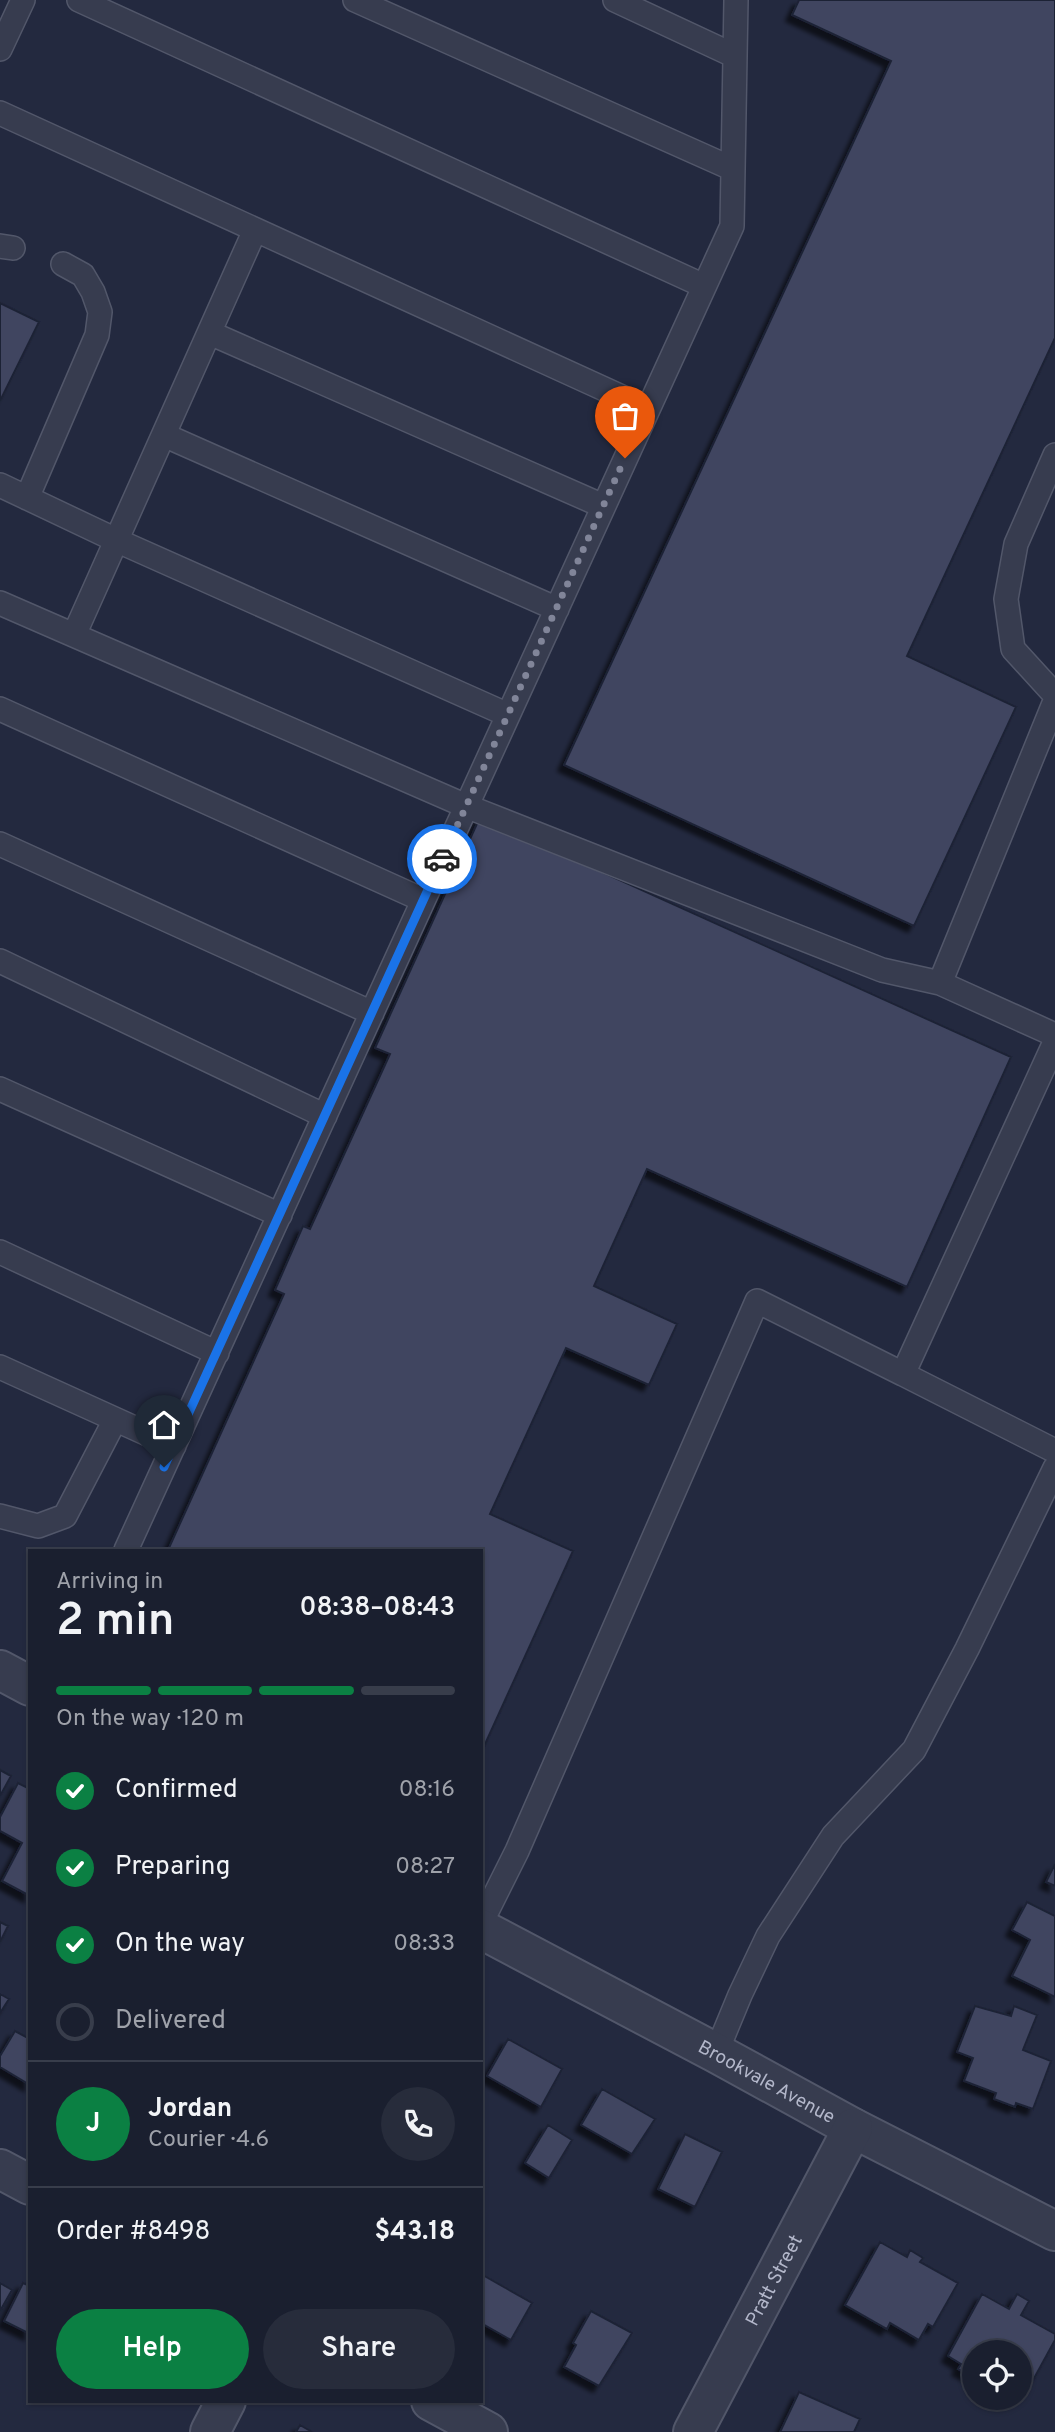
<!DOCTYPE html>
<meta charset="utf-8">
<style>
body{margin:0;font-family:Overpass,sans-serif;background:#272c3b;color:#f1f3f6;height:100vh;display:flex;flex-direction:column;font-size:26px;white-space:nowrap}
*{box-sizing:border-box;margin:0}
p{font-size:23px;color:#9fa2aa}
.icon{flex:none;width:38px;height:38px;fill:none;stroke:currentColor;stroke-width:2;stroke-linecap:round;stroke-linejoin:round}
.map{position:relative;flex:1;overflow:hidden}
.drawer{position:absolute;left:28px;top:1549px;width:455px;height:854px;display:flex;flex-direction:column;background:#1a1f2f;border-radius:0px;box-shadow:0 2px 5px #0004,0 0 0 2px #383d4b}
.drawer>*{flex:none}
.buttons{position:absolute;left:962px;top:2340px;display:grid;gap:14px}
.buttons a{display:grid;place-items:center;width:70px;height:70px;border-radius:50%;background:#1a1f2f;box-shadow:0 2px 5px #0004,0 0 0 2px #383d4b;font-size:35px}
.pin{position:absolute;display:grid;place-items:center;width:60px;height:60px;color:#fff;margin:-72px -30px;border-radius:50% 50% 50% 0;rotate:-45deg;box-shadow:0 0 7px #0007}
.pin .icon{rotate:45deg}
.courier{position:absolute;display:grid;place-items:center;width:70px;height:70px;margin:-35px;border:5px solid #1a73e8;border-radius:50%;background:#fff;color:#222;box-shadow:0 2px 9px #0007}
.head em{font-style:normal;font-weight:600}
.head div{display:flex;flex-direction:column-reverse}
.head{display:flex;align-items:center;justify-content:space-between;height:119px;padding:0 28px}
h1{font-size:46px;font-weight:600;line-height:52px}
.bar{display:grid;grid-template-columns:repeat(4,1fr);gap:10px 7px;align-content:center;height:84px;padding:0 28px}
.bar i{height:9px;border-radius:5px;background:#383d4b}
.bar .current{background:#0b8043}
.bar p{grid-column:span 4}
.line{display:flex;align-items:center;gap:18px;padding:0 28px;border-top:2px solid #383d4b}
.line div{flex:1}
.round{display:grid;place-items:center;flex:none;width:74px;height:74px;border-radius:37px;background:#272c3b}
ol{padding:0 28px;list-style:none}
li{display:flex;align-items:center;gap:21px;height:77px}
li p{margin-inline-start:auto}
li .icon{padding:7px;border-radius:50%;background:#0b8043;color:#fff;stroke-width:4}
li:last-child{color:#9fa2aa}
li i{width:38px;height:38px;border:4px solid #383d4b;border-radius:50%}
.primary-button{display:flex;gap:14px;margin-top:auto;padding:14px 28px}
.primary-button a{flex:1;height:80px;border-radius:42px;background:#0b8043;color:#fff;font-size:28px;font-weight:600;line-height:80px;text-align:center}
.primary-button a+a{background:#272c3b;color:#f1f3f6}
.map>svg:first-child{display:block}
</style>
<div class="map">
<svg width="1055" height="2432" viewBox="0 0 1055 2432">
<defs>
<filter id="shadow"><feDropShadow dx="-6" dy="6" stdDeviation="2" flood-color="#0009"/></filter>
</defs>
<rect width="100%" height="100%" fill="#23293f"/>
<path fill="#3f4560" stroke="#1e2336" stroke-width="2" filter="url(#shadow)" d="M799,0h256v338l-148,318 109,51 -102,219 -350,-161 327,-704 -99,-46z
M0,303l39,19 -39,79z
M480,817l531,240 -104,230 -260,-118 -53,117 83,38 -28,61 -83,-37 -76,166 83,37 -92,202v-203h-313l116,-256 -9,-4 28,-64 7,3 80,-175 -15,-6z
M0,1770l11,6 -11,20z
M18,1783l12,6v107l-28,-15 20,-38 -22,-12v-14z
M1055,1864v22l-9,-4z
M1027,1902l28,14v81l-43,-21 18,-36 -18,-10z
M0,1922l8,4 -8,16z
M0,1994l9,5 -9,14z
M975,2006l36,10 3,-10 23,9 -14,35 28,11 -18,48 -17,-6 -1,4 -21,-8 2,-6 -32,-12 9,-23 -16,-6z
M15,2031l15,8v46l-30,-18v-11z
M508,2039l54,30 -21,38 -54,-31z
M602,2089l53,30 -23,35 -51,-29z
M548,2125l24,15 -23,38 -24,-15z
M685,2134l37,18 -27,55 -37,-18z
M880,2242l27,15 3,-7 13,8 -3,4 38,21 -25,44 -5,-3 -9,16 -29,-17 -3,6 -42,-24z
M481,2274l51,29 -21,37 -30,-17z
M0,2283l12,7 -12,21z
M23,2283l7,3v48l-26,-13z
M982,2294l27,15 8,-15 12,7 -8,14 34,19v6l-23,42 -12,-7v-23h-45v26l-17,-9 3,-5 -13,-8z
M591,2311l41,22 -33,53 -35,-19 12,-22 -3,-2z
M799,2392l61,27 -6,13h-74z
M300,2425l12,7h-16z"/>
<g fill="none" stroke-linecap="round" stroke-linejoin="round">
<defs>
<path id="service" d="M79,0l625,286
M355,0l378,169
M615,0l120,56
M0,49l23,-49
M0,113l648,296
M0,246l13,2
M210,333l393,173
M164,435l393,174
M1055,455l-39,89 -10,55 7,50 42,46
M0,485l118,56 390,174
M27,498l70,-163 3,-23 -7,-20 -10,-17 -20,-11
M0,603l466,203 416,164 58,13 115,-282
M74,635l181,-405
M0,709l423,191
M0,844l372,169
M0,961l325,155
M940,983l115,52
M0,1089l280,126
M0,1252l217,101
M0,1367l174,79
M903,1374l152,77
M0,1516l38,10 27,-10 50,-96
M126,1550l606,-1324 4,-226
M481,1923l36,-72 240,-550 146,73 152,-332
M716,2053l24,-58 28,-59 65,-100 81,-86 53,-101 88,-181"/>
<g id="minor">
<path d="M0,1670l30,16"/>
<path id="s1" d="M481,1929l235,124 137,75 202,103"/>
<path d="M0,2169l30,16"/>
<path d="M431,2401l57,31"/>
<path d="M210,2432l16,-31"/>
<path id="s2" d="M693,2432l160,-304"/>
</g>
</defs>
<use href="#service" stroke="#52576a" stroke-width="26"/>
<use href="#minor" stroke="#52576a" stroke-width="42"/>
<use href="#service" stroke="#373c4f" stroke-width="23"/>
<use href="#minor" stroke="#373c4f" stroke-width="38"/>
</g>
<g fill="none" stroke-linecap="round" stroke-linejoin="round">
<path stroke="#818599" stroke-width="7" stroke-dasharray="0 12.6" d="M442,859l183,-401"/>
<path stroke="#1a73e8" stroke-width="9" d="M164,1467l278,-608"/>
</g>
<g text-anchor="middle" stroke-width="5" stroke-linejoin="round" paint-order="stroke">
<g font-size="19" fill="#b3b7ca" stroke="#1c2134">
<text dy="7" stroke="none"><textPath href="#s1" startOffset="324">Brookvale Avenue</textPath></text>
<text dy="7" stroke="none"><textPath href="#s2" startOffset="172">Pratt Street</textPath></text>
</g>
</g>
</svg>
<div class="buttons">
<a><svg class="icon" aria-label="locate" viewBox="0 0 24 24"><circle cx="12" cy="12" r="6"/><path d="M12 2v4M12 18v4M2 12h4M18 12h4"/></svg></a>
</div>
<div class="pin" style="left:625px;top:458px;background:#ea580c"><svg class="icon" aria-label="bag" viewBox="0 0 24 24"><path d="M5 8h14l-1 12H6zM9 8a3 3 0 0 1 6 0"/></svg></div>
<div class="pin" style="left:164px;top:1467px;background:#1f2937"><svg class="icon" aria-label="home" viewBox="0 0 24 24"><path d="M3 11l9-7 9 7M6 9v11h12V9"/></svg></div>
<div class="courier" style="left:442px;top:859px"><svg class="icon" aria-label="car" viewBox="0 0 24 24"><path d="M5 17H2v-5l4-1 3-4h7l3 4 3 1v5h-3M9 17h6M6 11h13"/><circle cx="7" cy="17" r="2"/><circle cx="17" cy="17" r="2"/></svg></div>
<section class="drawer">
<div class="head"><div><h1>2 min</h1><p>Arriving in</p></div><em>08:38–08:43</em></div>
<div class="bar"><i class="current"></i><i class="current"></i><i class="current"></i><i></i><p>On the way · 120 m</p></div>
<ol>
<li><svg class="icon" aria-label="check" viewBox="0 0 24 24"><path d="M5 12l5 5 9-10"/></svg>Confirmed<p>08:16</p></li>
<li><svg class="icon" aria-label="check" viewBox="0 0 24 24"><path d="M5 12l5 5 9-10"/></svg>Preparing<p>08:27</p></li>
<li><svg class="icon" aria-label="check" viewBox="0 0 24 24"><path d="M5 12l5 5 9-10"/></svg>On the way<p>08:33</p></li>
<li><i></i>Delivered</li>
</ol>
<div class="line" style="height:126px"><b class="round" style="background:#0b8043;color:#fff">J</b><div><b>Jordan</b><p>Courier · 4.6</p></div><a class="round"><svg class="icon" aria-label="phone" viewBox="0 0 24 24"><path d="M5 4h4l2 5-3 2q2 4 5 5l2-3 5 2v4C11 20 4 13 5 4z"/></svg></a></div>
<div class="line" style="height:91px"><div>Order #8498</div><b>$43.18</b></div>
<div class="primary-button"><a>Help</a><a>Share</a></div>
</section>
</div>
